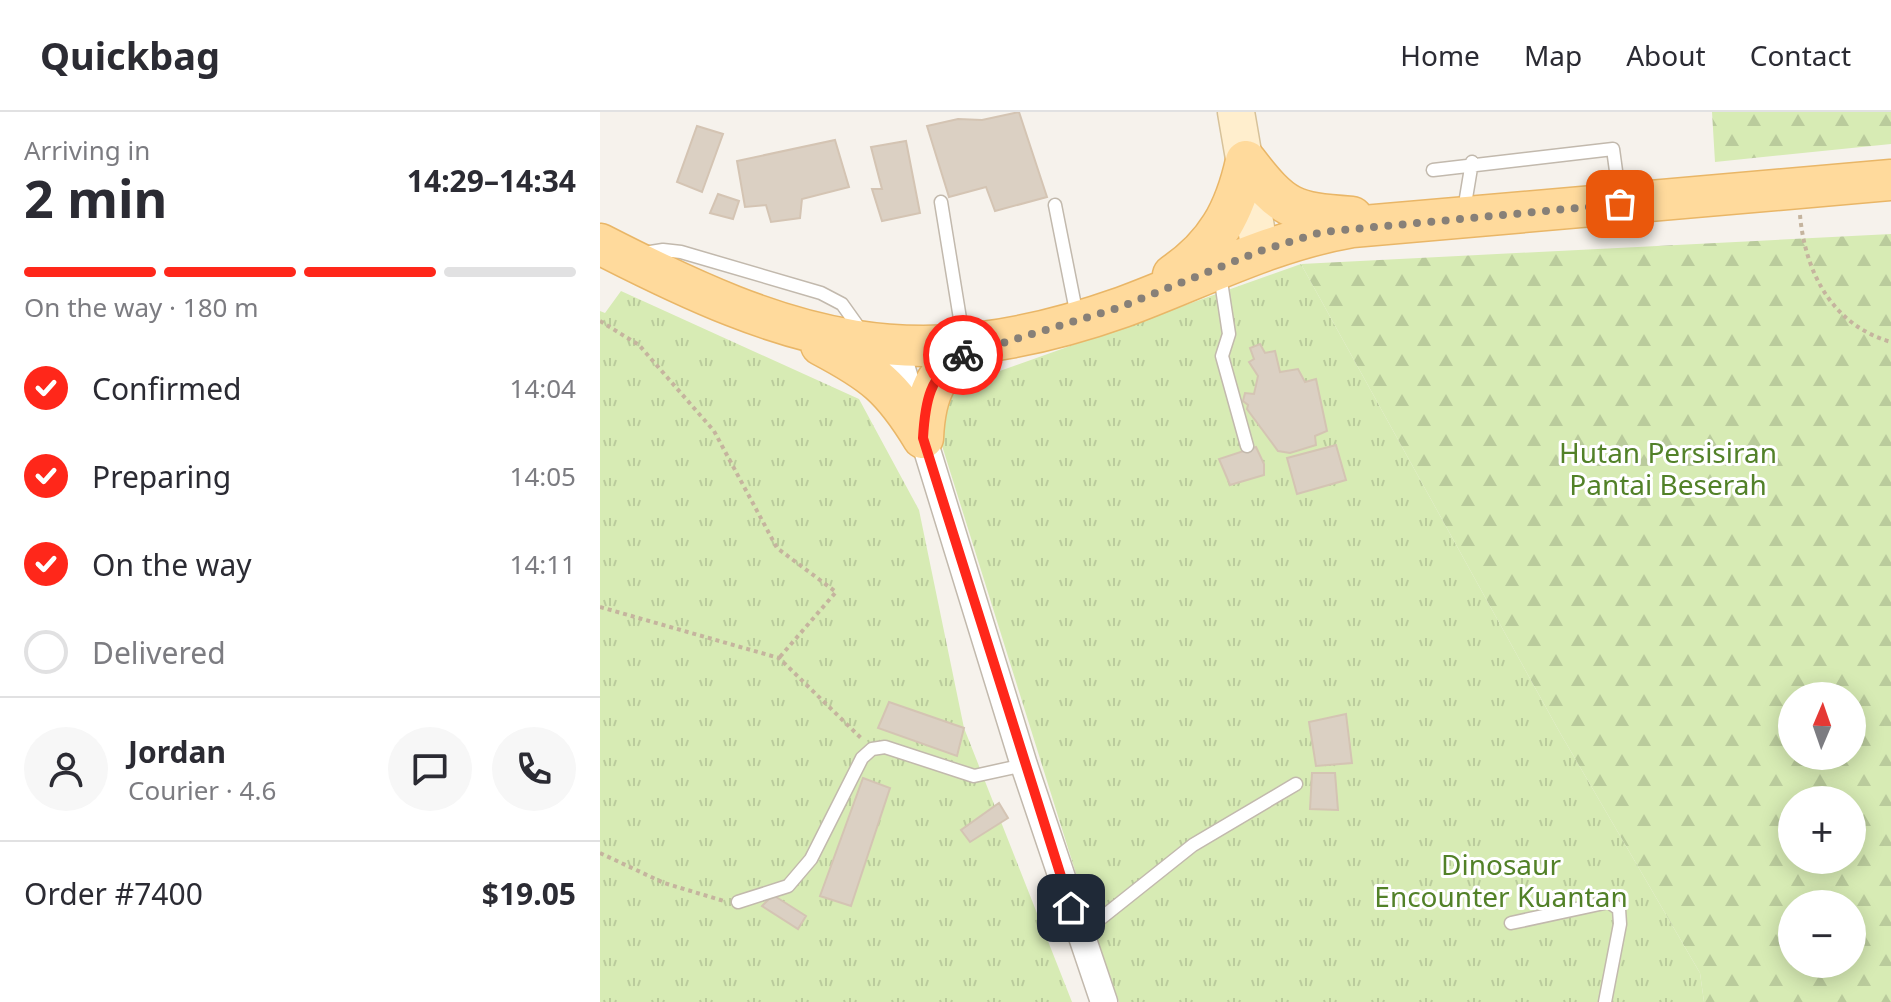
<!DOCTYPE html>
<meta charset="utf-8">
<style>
body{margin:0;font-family:"Noto Sans",sans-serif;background:#f7f7f7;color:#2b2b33;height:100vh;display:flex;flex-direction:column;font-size:30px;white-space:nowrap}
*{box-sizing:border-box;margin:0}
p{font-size:26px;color:#7c7c81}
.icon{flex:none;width:44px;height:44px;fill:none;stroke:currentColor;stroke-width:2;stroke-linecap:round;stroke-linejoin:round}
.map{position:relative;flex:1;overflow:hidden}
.side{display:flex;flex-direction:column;background:#fff;width:600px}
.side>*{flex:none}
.needle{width:52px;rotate:2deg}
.tools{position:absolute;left:1178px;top:570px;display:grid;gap:16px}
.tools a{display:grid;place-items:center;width:88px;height:88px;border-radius:50%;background:#fff;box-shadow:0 4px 20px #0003;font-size:40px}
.pin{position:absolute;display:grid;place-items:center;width:68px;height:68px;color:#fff;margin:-34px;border-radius:16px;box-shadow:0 4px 12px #0006}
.courier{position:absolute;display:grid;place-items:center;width:80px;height:80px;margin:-40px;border:6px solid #ff271a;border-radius:50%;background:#fff;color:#222;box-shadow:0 2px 10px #0007}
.summary em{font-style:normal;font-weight:700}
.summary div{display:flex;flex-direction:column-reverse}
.summary{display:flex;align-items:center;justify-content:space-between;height:136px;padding:0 24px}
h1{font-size:52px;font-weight:700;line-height:60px}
.bar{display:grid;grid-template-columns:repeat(4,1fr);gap:12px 8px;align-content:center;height:96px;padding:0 24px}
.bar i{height:10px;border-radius:6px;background:#e1e1e2}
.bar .on{background:#ff271a}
.bar p{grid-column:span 4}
.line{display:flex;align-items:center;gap:20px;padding:0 24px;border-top:2px solid #e1e1e2}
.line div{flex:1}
.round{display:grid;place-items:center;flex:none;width:84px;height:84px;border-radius:42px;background:#f7f7f7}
ol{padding:0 24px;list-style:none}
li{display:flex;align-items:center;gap:24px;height:88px}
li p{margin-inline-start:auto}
li .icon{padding:8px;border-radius:50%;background:#ff271a;color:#fff;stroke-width:4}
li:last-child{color:#7c7c81}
li i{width:44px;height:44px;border:4px solid #e1e1e2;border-radius:50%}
header{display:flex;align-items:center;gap:48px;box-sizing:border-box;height:112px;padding:0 40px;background:#fff;border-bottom:2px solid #e1e1e2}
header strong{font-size:38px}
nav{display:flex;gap:44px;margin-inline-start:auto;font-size:28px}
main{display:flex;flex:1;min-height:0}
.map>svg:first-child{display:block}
</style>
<header>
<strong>Quickbag</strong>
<nav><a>Home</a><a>Map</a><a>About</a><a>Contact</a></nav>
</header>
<main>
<section class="side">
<div class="summary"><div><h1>2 min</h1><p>Arriving in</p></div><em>14:29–14:34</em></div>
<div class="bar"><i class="on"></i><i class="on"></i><i class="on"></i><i></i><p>On the way · 180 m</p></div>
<ol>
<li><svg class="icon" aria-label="check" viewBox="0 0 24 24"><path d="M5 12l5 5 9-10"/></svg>Confirmed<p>14:04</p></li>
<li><svg class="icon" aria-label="check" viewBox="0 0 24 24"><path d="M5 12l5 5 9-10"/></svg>Preparing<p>14:05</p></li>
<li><svg class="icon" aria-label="check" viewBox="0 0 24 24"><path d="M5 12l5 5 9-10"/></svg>On the way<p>14:11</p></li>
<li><i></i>Delivered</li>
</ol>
<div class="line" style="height:144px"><a class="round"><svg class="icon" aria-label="person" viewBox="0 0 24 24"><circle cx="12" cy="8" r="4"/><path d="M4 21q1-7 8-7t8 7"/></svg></a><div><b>Jordan</b><p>Courier · 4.6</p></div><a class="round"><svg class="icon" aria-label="chat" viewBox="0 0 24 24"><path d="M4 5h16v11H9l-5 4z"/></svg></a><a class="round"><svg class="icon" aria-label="phone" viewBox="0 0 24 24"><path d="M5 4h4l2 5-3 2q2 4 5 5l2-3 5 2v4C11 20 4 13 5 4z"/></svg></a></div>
<div class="line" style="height:104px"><div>Order #7400</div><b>$19.05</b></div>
</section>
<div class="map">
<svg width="1291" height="890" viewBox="0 0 1291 890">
<defs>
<pattern id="grass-tufts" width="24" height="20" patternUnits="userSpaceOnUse" patternTransform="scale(2)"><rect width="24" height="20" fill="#d7ebb4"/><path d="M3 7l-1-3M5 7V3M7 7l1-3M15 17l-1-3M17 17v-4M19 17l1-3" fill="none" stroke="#bacb9c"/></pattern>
<pattern id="forest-firs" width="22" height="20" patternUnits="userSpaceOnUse" patternTransform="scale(2)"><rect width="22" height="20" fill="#d7ebb4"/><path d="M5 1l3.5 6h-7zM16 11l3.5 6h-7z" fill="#bacb9c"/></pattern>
</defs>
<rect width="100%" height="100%" fill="#f6f2ec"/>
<path fill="url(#grass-tufts)" d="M701,152l258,467 141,242 4,29h-585l-20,-55 -165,-527 15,-31z
M21,179l238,108 60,111 45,218 108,274h-472v-691l5,2z"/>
<path fill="url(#forest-firs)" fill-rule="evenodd" d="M1112,0h179v32l-176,18z
M1291,122v768h-187l-4,-29 -141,-242 -258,-467zM1192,584h60v60h-60zM1192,688h60v60h-60zM1192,792h60v60h-60z"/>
<path fill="#dbd0c3" stroke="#d4c4b3" stroke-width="2" d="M419,0l28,85 -52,14 -9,-24 -37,10 -22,-71 31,-7 24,1z
M97,14l26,8 -21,58 -25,-10z
M235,28l14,47 -47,12 -2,19 -29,4 -5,-17 -21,2 -8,-46z
M306,29l14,72 -38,8 -10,-32h10l-11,-42z
M118,82l21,7 -6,18 -23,-6z
M660,232l5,9 10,-2 5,21 18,-3 7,13 11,-3 11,52 -12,5 1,9 -26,8 -12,-2 -31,-42 1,-4 -5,-4 2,-8 9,1 4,-18 -9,-14 5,-3 -4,-11z
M736,333l10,35 -49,14 -10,-36z
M656,335l8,17v11l-34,10 -11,-26z
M289,590l75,26 -7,28 -79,-28z
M746,602l6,49 -36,3 -7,-44z
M712,661h23l3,37 -28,-1z
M263,666l27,10 -39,118 -31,-10z
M399,691l9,15 -38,24 -9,-12z
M173,783l33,21 -8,13 -36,-23z"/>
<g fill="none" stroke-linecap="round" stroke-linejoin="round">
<defs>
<path id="lane" d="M833,58l180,-21 7,51
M341,90l22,135
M455,93l22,111
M864,98l8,-48
M44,141l19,-3 18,2 140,41 21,11 20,28
M620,163l9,59 -7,22 25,90
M138,790l50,-16 23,-27 51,-101 10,-9 13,-2 89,29 50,-11
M911,811l98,-21 10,7 1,15 -15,78
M480,823l113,-90 103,-61"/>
<path id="street" d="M295,234l129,419 80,237"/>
<path id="secondary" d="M636,0l24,139"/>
<path id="primary" d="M646,49c37,48 46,52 106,56
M0,132c191,98 311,138 523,63 76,-28 148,-66 229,-80l539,-47
M573,163c43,-29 62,-64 73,-114
M221,233c53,28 71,42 102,93
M323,326c2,-46 14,-76 61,-91"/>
</defs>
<use href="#lane" stroke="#c2b9ad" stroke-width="15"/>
<use href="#street" stroke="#c2b9ad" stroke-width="29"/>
<use href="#secondary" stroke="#d7c29a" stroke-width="39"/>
<use href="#primary" stroke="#e9b667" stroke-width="43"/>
<path stroke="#c5b49e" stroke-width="4" stroke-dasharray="4 4" stroke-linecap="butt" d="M1200,103c5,57 32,110 91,127
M0,209l39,24 75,86 63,117 59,44 -57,66
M0,495l179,51 83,81
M0,741l64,30 60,18"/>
<use href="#lane" stroke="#fff" stroke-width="12"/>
<use href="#street" stroke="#fff" stroke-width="26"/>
<use href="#secondary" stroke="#ffeecd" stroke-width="36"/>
<use href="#primary" stroke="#ffda9c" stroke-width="40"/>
</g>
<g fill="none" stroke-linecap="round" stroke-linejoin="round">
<path stroke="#878078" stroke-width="8" stroke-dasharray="0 14.4" d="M363,243l155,-47 142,-57 62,-19 298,-28"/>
<path stroke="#ff271a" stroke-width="10" d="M363,243c-34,19 -38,48 -40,83l148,470"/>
</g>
<g text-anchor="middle" stroke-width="6" stroke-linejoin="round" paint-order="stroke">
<g font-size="28" fill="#528128" stroke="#fff">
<text x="1068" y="351">Hutan Persisiran<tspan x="1068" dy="32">Pantai Beserah</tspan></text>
<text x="901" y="763">Dinosaur<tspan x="901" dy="32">Encounter Kuantan</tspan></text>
</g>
</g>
</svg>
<div class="tools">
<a><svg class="needle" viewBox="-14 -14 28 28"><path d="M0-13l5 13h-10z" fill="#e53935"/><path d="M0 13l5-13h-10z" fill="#7c7c81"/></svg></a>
<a>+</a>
<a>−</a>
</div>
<div class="pin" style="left:1020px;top:92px;background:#ea580c"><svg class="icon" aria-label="bag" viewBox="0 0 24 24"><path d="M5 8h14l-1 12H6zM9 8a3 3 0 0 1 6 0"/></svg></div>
<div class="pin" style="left:471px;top:796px;background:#1f2937"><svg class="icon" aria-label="home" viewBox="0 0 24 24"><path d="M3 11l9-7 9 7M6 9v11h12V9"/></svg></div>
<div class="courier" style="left:363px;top:243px"><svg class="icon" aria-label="bike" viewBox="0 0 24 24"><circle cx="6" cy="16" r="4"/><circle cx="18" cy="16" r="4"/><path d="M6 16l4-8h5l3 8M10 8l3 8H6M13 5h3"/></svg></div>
</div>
</main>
